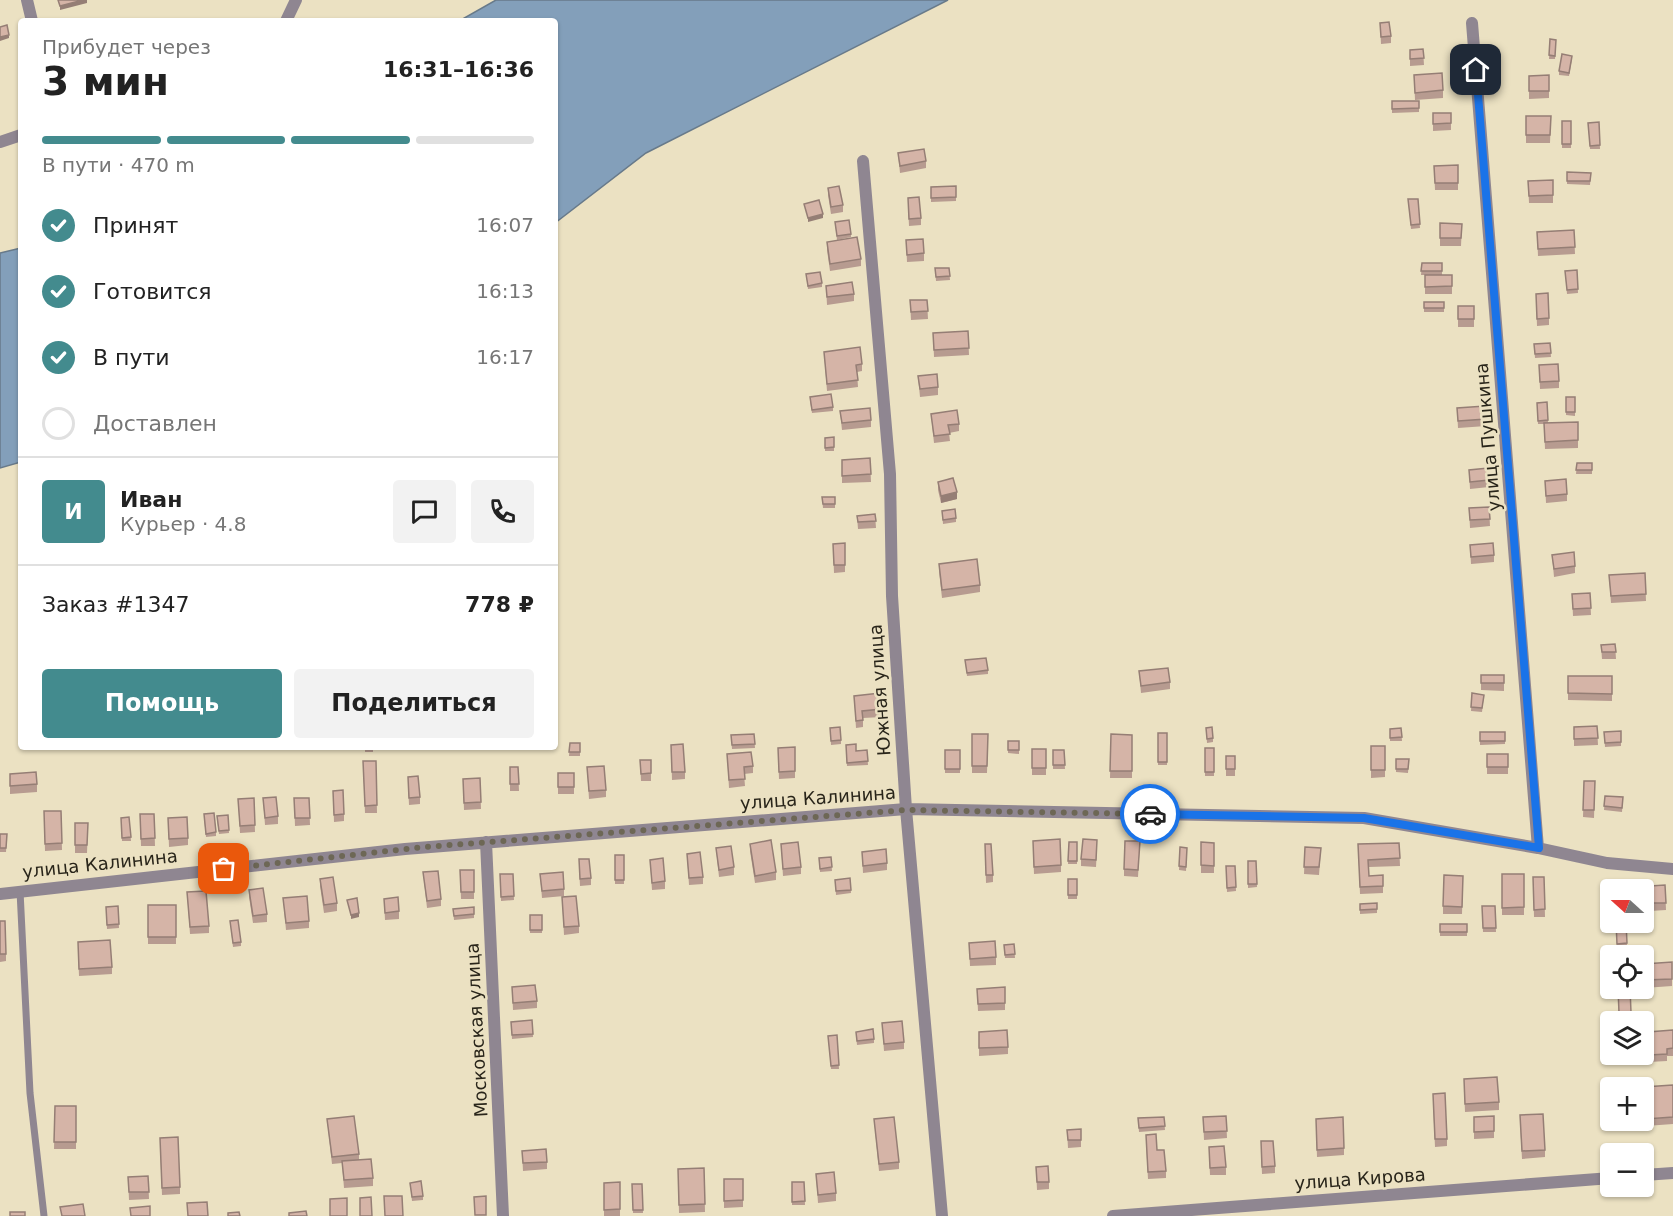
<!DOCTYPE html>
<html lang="ru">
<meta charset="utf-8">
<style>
body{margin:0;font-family:"DejaVu Sans",sans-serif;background:#f2f2f2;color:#222;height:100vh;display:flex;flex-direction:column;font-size:22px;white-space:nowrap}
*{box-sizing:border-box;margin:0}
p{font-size:20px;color:#767676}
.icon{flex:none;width:33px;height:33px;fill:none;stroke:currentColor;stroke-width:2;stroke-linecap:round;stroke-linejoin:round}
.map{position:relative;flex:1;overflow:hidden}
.sheet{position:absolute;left:18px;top:18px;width:540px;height:732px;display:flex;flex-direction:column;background:#fff;border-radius:6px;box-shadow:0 2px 4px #0004}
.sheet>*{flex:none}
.needle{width:39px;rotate:291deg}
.fabs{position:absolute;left:1600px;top:879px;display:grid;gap:12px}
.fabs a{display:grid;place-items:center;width:54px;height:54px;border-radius:6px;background:#fff;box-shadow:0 2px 4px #0004;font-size:30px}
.pin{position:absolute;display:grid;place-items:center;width:51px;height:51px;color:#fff;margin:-26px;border-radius:12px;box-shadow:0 3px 9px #0006}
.courier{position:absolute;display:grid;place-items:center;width:60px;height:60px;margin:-30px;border:4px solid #1a73e8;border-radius:50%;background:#fff;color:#222;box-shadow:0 2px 8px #0007}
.summary em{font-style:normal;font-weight:600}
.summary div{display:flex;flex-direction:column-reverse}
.summary{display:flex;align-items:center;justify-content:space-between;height:102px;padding:0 24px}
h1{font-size:39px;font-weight:600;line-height:45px}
.bar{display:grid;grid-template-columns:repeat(4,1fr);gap:9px 6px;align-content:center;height:72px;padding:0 24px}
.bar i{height:8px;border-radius:4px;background:#e0e0e0}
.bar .current{background:#438b8e}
.bar p{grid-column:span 4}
.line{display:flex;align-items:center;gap:15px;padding:0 24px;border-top:2px solid #e0e0e0}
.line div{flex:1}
.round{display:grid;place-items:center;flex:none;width:63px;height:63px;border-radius:6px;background:#f2f2f2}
ol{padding:0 24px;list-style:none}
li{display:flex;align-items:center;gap:18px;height:66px}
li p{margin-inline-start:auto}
li .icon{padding:6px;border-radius:50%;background:#438b8e;color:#fff;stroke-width:4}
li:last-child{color:#767676}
li i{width:33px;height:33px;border:3px solid #e0e0e0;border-radius:50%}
.primary-button{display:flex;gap:12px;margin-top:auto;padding:12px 24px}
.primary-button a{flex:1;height:69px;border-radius:6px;background:#438b8e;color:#fff;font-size:24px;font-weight:600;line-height:69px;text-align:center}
.primary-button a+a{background:#f2f2f2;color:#222}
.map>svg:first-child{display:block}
</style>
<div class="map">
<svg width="1673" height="1216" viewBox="0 0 1673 1216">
<rect width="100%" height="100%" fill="#ebe1c2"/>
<path fill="#839fba" stroke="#687a8a" stroke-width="1.5" d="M496,0h452l-302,153 -91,70v-202h-96z
M21,248v214l-21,6v-215z"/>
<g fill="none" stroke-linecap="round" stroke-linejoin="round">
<path stroke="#8f8691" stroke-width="7" d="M20,891l10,202 14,123"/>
<path stroke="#8f8691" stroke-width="12" d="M27,0l5,21
M286,21l10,-21
M1472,23l66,825
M0,142l21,-7
M863,161l27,313 2,122 14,213 36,407
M486,842l17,374
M0,894l405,-45 501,-40 458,9 174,30 69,15 66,6
M1644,1175l29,-2
M1113,1216l498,-38"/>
</g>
<path fill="#b79b90" d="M1380,23l11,13v7l-10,1z
M1550,39l6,1 -1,19h-6z
M1423,49l1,16 -14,1v-16z
M1572,59l-3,17 -10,-1v-4z
M1414,75l29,15v8l-28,2z
M1549,75v23l-20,1v-23z
M1392,101h27v11l-27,1z
M1433,113h18v17l-18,1z
M1526,116h25l-1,27h-24z
M1562,121h9v27h-9z
M1599,122l1,27h-10l-2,-26z
M898,153l28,8v7l-26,5z
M1458,165v25h-23l-1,-24z
M1567,172l24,1 -1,12 -23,-1z
M1528,181l25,14v8h-24z
M956,186v15l-25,1v-15z
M828,188l15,17v7l-12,2 -3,-19z
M1408,199h10l2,29 -9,1z
M908,205l13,13v7l-12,1z
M835,222l16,12v3l-14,3z
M1440,223l22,1 -1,22h-21z
M1574,230l1,24 -37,2 -1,-24z
M906,240l18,13v8l-17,1z
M827,242l34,17v7l-31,5 -3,-21z
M1422,263h20v12h-21z
M935,268h14l1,12 -14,1z
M1577,270l1,23 -11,1 -2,-23z
M806,274l16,9v4l-14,2z
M1425,275h27v19h-27z
M826,286l28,8v7l-27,4z
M1536,294l13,24v7l-12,1z
M910,300h17l1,19 -17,1z
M1424,302h20v10h-20z
M1458,306h16v21h-16z
M968,331l1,24 -35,2 -1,-24z
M1550,343l1,14 -16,1 -1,-14z
M824,352l38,12v7l-5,1 1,15 -31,4z
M1539,365l20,16v7l-19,1z
M918,376l20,11v8l-18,2z
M1566,397h9v19l-9,-1z
M810,401l23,6v4l-21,2z
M1547,402l1,21 30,-1v26l-33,1 -1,-25h-6l-1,-21z
M1457,408l29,11v7l-28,2z
M840,411l31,9v7l-29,3z
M931,414l28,10v7l-10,2 1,8 -16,2z
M834,437v14h-9v-13z
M870,458l1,24 -29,1v-23z
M1577,463h15v11h-16z
M1469,470l20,10v7l-19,2z
M1545,481l22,13v7l-21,2z
M938,482l19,17 -16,4 -3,-13z
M822,497h13v11h-12z
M1489,507l1,19 -20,2 -1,-20z
M942,511l14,7v4l-13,2z
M875,514l1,14 -18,1 -1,-13z
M845,543v29l-11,1 -1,-29z
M1470,545l24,10v7l-23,2z
M1552,555l23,11v7l-21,4z
M939,564l41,21v7l-38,6 -3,-27z
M1645,573l1,28 -35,2 -2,-28z
M1590,593l1,22 -18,1 -1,-22z
M1615,644l1,15h-14l-1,-14z
M965,660l23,10v4l-21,2z
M1139,671l31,11v7l-29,4z
M1481,675h23v16l-23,-1z
M1568,676h44v25l-44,-1z
M1472,693l12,2 -2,17 -11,-1z
M854,696l28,13v8l-19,1v9l-7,1z
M1597,726l1,19 -24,1v-19z
M830,728l11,12v4l-10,1z
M1206,728l7,10v4l-6,1z
M1401,728l1,13h-12v-12z
M1621,731v15l-16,1 -1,-15z
M1480,732h25v12l-25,1z
M1158,733h9v32h-9z
M754,734l1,14 -23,1 -1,-14z
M972,734h16l-1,39h-15z
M1111,734l21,1v43h-22z
M1008,741h11v13l-11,-1z
M570,743h10v13h-11z
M671,745l14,27v7l-13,1z
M846,745l10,6 11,-1 1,15 -21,1z
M1371,746h14v31l-14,1z
M365,747h8v5h-8z
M795,747v31l-16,1 -1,-31z
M1205,748h9v28h-9z
M1032,749h14v26h-14z
M945,750h15v23h-15z
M1053,750h11l1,19h-12z
M727,754l26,12v7l-9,1 1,12 -16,2z
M1487,754h21v20h-21z
M1226,756h9v20h-9z
M1409,759l-1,14 -12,-1v-3z
M640,760h11v21h-10z
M363,761h13l1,52h-12z
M510,767h8l1,24h-9z
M587,767l19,23v7l-17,2z
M558,773h16v21h-16z
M10,774l27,10v8l-27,2z
M480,778l1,31 -17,1 -1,-31z
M1584,781h11l-1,37 -11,-1z
M408,784l12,13v7l-11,1z
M333,791l11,23v7l-10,1z
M1605,796l18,1 -1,15 -18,-2z
M254,798l1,34 -15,1 -2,-34z
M263,798l15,18v8l-13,1z
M294,798h15l1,27 -15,1z
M44,811h17l1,39 -17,1z
M140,814h14l1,32h-14z
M228,815l1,18 -10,1 -2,-14z
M129,817l2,24h-9l-1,-23z
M168,818l20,20v7l-19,2z
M204,818l12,14v4l-10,1z
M75,823h13l-1,30h-12z
M0,834h7l-1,18h-6z
M1140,841l-2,36 -14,-1v-7z
M1069,842h8v22h-9z
M1201,842l13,1v30h-13z
M1399,843l1,23 -31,1v9l14,-1v18l-23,1 -2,-50z
M750,844l26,28v8l-21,3 -5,-32z
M781,844l20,23v7l-18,2z
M985,844l8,31v7l-7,1z
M1097,847l-1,20 -15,-1v-7z
M1180,847l7,1 -1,23 -7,-1z
M1305,847l16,1 -2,27 -15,-1z
M716,848l18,19v8l-15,2z
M1033,848l28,17v7l-27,2z
M862,852l25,11v7l-24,3z
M687,854l16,23v7l-14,1z
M615,855h9v29h-9z
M831,857l1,14 -12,1 -1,-14z
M650,860l15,21v8l-13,1z
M1248,861h8l1,26 -9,1z
M1226,866h9l1,25 -9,1z
M579,867l12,11v7l-11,1z
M460,870h14v29h-13z
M423,872l18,27v7l-14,2z
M500,874h13l1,26 -13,1z
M540,874l24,15v7l-22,2z
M1502,874h22v41h-22z
M1463,876l-1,38h-19v-8z
M1533,877h11l1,40h-11z
M850,878l1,15 -15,2 -1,-15z
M320,879l17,24v8l-13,2 -4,-27z
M1068,879h9v20h-9z
M1665,885l1,25 -16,1 1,9h-7v-30z
M249,890l18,24v8l-14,1 -4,-26z
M187,892l22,34v7l-19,1z
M562,897l17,29v7l-15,2z
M283,898l26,23v7l-23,2z
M384,899l15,12v8l-14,1z
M1377,903v10l-17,1v-10z
M148,905h28v39h-28z
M118,906l1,22 -12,1 -1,-22z
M1482,906h13l1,26h-13z
M474,907v11l-20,2 -1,-11z
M530,915h12v18h-12z
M0,921l6,33v7l-6,1z
M230,921l11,21v4l-8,1z
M1616,922h10l1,25h-10z
M1440,924h27v12h-27z
M969,943l27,14v8l-26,1z
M1014,944l1,14h-10l-1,-13z
M78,949l34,18v7l-33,2z
M1644,964l28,15v7l-28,2z
M512,987l25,14v7l-24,2z
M1005,987v23l-27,1 -1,-22z
M1618,988l13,24v7l-12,1z
M532,1020l1,17 -21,2 -1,-17z
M882,1023l22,19v7l-20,2z
M1673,1030v26h-6v5l-18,1 -1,-23z
M979,1032l29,15v7l-29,2z
M837,1035l2,34h-8l-3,-33z
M856,1035l18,4v4l-17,2z
M1673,1085v39l-27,2 -2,-39z
M1464,1086l35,16v8l-34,2z
M1433,1101l14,38v7l-12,1z
M55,1106h21v43h-22z
M1226,1116l1,22 -23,2 -1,-23z
M1494,1116v22l-20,1v-22z
M1164,1117l1,13 -26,2 -1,-14z
M327,1119l32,35v6l14,18v8l-29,2 -2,-25 -10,1z
M874,1119l25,43v7l-20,2z
M1520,1122l25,28v7l-23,2z
M1316,1126l28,22v7l-27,2z
M1081,1129v18l-13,1 -1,-18z
M1146,1142l20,29v7l-18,1z
M160,1146l20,41v7l-18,1z
M1261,1149l14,17v7l-13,1z
M522,1151l25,11v7l-24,2z
M1209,1154l17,13v8h-16z
M1036,1167l13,15v7l-12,1z
M704,1168l1,44 -26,1 -1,-44z
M816,1174l20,19v8l-18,2z
M148,1176l1,23 -20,1 -1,-23z
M724,1179h19v28l-19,1z
M792,1182h12l1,23h-13z
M410,1183l13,13v4l-11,1z
M604,1183l16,26v7h-16z
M632,1184h10l1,29h-10z"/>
<path fill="#957e75" d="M83,0h4v3l-27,7v-4z
M9,35v3l-9,3v-4z
M823,214v4l-15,4v-4z
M957,492v7l-16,4v-7z
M359,913v4l-8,2v-4z"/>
<path fill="#d5b4a7" stroke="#957e75" stroke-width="1.5" d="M58,0h25l-23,6z
M1389,22l2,14 -10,1 -1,-14z
M7,25l2,10 -9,2v-10z
M1550,39l6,1 -1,16 -6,-1z
M1423,49l1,9 -14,1v-9z
M1562,54l10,2 -3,17 -10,-2z
M1442,73l1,17 -28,3 -1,-18z
M1549,75v16h-20v-15z
M1392,101h27v7l-27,1z
M1433,113h18v10l-18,1z
M1526,116h25l-1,19h-24z
M1562,121h9v23h-9z
M1599,122l1,23 -10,1 -2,-23z
M924,149l2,12 -26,5 -2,-13z
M1458,165v18h-23l-1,-17z
M1567,172l24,1 -1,8h-23z
M1553,180v15l-24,1 -1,-15z
M839,186l4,19 -12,2 -3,-19z
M956,186v11l-25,1v-11z
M919,197l2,21 -12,1 -1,-21z
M1408,199h10l2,25 -9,1z
M819,200l4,14 -15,4 -4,-14z
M849,220l2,14 -14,2 -2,-14z
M1440,223l22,1 -1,14h-21z
M1574,230l1,17 -37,2 -1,-17z
M857,237l4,22 -31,5 -3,-22z
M923,239l1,14 -17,2 -1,-15z
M1422,263h20v8h-21z
M935,268h14l1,8 -14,1z
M1577,270l1,19 -11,1 -2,-19z
M820,272l2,11 -14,3 -2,-12z
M1425,275h27v11l-27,1z
M852,282l2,12 -27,3 -1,-11z
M1548,293l1,25 -12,1 -1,-25z
M910,300h17l1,11 -17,1z
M1424,302h20v6h-20z
M1458,306h16v13h-16z
M968,331l1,17 -35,2 -1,-17z
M1550,343l1,10 -16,1 -1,-10z
M860,347l2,17 -6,1 2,15 -31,4 -3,-32z
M1558,364l1,17 -19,1 -1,-17z
M937,374l1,13 -18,2 -2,-13z
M831,394l2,13 -21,3 -2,-13z
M1566,397h9v15h-9z
M1547,402l1,18 -10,1 -1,-18z
M1485,406l1,13 -28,2 -1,-13z
M870,408l1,12 -29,3 -2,-12z
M957,410l2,14 -11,1 2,9 -16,2 -3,-22z
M1578,422v18l-33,2 -1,-19z
M834,437v10l-9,1v-10z
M870,458l1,16 -29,2v-16z
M1577,463h15v7h-16z
M1488,468l1,12 -19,2 -1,-12z
M953,478l4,14 -16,4 -3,-14z
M1566,479l1,15 -21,2 -1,-15z
M822,497h13v7h-12z
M1489,507l1,12 -20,1 -1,-12z
M955,509l1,9 -13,2 -1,-9z
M875,514l1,7 -18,1 -1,-6z
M845,543v22h-11l-1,-21z
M1493,543l1,12 -23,2 -1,-12z
M1574,552l1,14 -21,3 -2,-14z
M977,559l3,26 -38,5 -3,-26z
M1645,573l1,21 -35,2 -2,-21z
M1590,593l1,15 -18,1 -1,-15z
M1615,644l1,8h-14l-1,-7z
M986,658l2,12 -21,3 -2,-13z
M1168,668l2,14 -29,4 -2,-15z
M1481,675h23v8h-23z
M1568,676h44v18l-44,-1z
M880,693l2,16 -20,2 1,9 -7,1 -2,-25z
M1472,693l12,2 -2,13 -11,-1z
M1597,726l1,12 -24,1v-12z
M840,727l1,13 -10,1 -1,-13z
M1212,727l1,11 -6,1 -1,-11z
M1401,728l1,9 -12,1v-9z
M1621,731v11l-16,1 -1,-11z
M1480,732h25v9h-25z
M1158,733h9v29h-9z
M754,734l1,10 -23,1 -1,-10z
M972,734h16l-1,32h-15z
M1111,734l21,1v36h-22z
M1008,741h11v9h-11z
M570,743h10v9h-11z
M683,744l2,28h-13l-1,-27z
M856,744v7l11,-1 1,11 -21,2 -1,-18z
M1371,746h14v24h-14z
M365,747h8v1l-8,1z
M795,747v24l-16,1 -1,-24z
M1205,748h9v24h-9z
M1032,749h14v19h-14z
M945,750h15v19h-15z
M1053,750h11l1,15h-12z
M751,752l2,14 -9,1 1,12 -16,1 -2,-26z
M1487,754h21v13h-21z
M1226,756h9v13h-9z
M1396,759h13l-1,10h-12z
M640,760h11v13l-10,1z
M363,761h13l1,44 -12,1z
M604,766l2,24 -17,1 -2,-24z
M510,767h8l1,17h-9z
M36,772l1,12 -27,2v-12z
M558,773h16v14h-16z
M418,776l2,21 -11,1 -1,-21z
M480,778l1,24 -17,1 -1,-24z
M1584,781h11l-1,29h-11z
M343,790l1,24 -10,1 -1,-24z
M1605,796l18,1 -1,11 -18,-2z
M276,797l2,19 -13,2 -2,-20z
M254,798l1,27 -15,1 -2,-27z
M294,798h15l1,20h-15z
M44,811h17l1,32 -17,1z
M214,813l2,19 -10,2 -2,-20z
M140,814h14l1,24 -14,1z
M228,815l1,15 -10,1 -2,-15z
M129,817l2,20 -9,1 -1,-20z
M187,817l1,21 -19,1 -1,-21z
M75,823h13l-1,22h-12z
M0,834h7l-1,14h-6z
M1060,839l1,26 -27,2 -1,-26z
M1083,839l14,1 -1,20 -15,-1z
M771,840l5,32 -21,4 -5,-32z
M1125,841h15l-2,29 -14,-1z
M798,842l3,25 -18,2 -2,-25z
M1069,842h8v19h-9z
M1201,842l13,1v23l-13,-1z
M1399,843l1,15 -32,2 1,16 14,-1v11l-23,1 -2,-43z
M985,844h6l2,31h-7z
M731,846l3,21 -15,3 -3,-22z
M1180,847l7,1 -1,19 -7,-1z
M1305,847l16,1 -2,19h-15z
M886,849l1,14 -24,3 -1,-14z
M700,852l3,25 -14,1 -2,-24z
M615,855h9v25h-9z
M831,857l1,10 -12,2 -1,-11z
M663,858l2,23 -13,2 -2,-23z
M579,859h10l2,19 -11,1z
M1248,861h8l1,23h-9z
M1226,866h9l1,21 -9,1z
M460,870h14v22h-13z
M438,871l3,28 -14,2 -4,-29z
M563,872l1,17 -22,2 -2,-17z
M500,874h13l1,22 -13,1z
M1502,874h22v33l-22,1z
M1444,875l19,1 -1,31 -19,-1z
M333,877l4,26 -13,2 -4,-26z
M1533,877h11l1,32 -11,1z
M850,878l1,12 -15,1 -1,-11z
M1068,879h9v16h-9z
M1665,885l1,18h-16l1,10h-7v-23h-9v-3z
M263,888l4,26 -14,2 -4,-26z
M206,891l3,35 -19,1 -3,-35z
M307,896l2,25 -23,2 -3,-25z
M576,896l3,30 -15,1 -2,-30z
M398,897l1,14 -14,2 -1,-14z
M357,898l2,15 -8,2 -4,-15z
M1377,903v6l-17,1v-6z
M148,905h28v32h-28z
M118,906l1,18 -12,1 -1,-18z
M1482,906h13l1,22h-13z
M474,907v7l-20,2 -1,-7z
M530,915h12v15h-12z
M238,920l3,22 -8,1 -3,-22z
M0,921h5l1,33h-6z
M1616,922h10l1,21 -10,1z
M1440,924h27v8h-27z
M110,940l2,27 -33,2 -1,-27z
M995,941l1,16 -26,2 -1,-16z
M1014,944l1,10 -10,1 -1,-10z
M1672,962v17l-28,1v-16z
M535,985l2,16 -24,2 -1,-16z
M1005,987v16l-27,1 -1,-15z
M1618,988h12l1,24 -12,1z
M532,1020l1,14 -21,1 -1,-13z
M902,1021l2,21 -20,2 -2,-21z
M873,1029l1,10 -17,2 -1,-9z
M1007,1030l1,17 -29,1v-16z
M1673,1030v18l-6,1v5l-18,1 -1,-23z
M837,1035l2,30 -8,1 -3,-30z
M1497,1077l2,25 -34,2 -1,-25z
M1673,1085v32l-27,2 -2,-32z
M1445,1093l2,46h-12l-2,-45z
M55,1106h21v36h-22z
M1543,1114l2,36 -23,1 -2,-36z
M354,1116l5,38 -27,3 -5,-38z
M1226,1116l1,15 -23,1 -1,-15z
M1494,1116v15l-20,1v-15z
M894,1117l5,45 -20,2 -5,-45z
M1164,1117l1,9 -26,2 -1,-10z
M1343,1117l1,31 -27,2 -1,-31z
M1081,1129v11h-13l-1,-10z
M1156,1134l1,16h7l2,21 -18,1 -2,-37z
M178,1137l2,50 -18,1 -2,-50z
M1261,1141h12l2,25 -13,1z
M1224,1146l2,21 -16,1 -1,-21z
M546,1149l1,13 -24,1 -1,-12z
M371,1159l2,19 -29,2 -2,-19z
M1048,1166l1,16h-12l-1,-15z
M704,1168l1,36 -26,1 -1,-36z
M834,1172l2,21 -18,2 -2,-21z
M148,1176l1,16h-20l-1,-15z
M724,1179h19v21l-19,1z
M421,1181l2,15 -11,1 -2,-14z
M620,1182v27l-16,1v-27z
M792,1182h12l1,19 -13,1z
M632,1184h10l1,26h-10z
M384,1196h18l1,20h-18z
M486,1196v19h-11l-1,-18z
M371,1197l1,19h-12v-18z
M347,1198v18h-17v-17z
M207,1202l1,14h-20l-1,-13z
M83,1204l2,12h-23l-2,-9z
M150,1206v10h-19l-1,-8z
M306,1211l1,5h-18v-3z
M10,1212h15v4h-15z
M239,1212l1,4h-12v-3z"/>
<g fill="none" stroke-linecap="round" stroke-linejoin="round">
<path stroke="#6d6755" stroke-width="6" stroke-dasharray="0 10.8" d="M224,869l201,-22 481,-37 244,4"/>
<path stroke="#1a73e8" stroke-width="8" d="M1150,814l214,4 175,30 -63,-778"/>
</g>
<g text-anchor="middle" stroke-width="5" stroke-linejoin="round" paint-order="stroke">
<g font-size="18" fill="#29251a" stroke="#ebe1c2">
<text transform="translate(1488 437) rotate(-95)" y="6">улица Пушкина</text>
<text transform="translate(880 690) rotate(-94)" y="6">Южная улица</text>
<text transform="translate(818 798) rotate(-4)" y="6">улица Калинина</text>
<text transform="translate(100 864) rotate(-6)" y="6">улица Калинина</text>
<text transform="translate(477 1030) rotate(-93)" y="6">Московская улица</text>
<text transform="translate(1360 1179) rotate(-4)" y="6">улица Кирова</text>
</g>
</g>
</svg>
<div class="fabs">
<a><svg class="needle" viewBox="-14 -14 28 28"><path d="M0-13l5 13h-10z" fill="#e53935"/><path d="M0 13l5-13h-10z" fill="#767676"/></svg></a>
<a><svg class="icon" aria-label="locate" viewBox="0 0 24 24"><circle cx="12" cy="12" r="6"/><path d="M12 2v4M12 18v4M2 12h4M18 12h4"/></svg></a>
<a><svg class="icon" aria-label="layers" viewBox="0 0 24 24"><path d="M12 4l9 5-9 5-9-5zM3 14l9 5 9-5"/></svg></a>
<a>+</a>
<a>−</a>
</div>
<div class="pin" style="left:224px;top:869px;background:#ea580c"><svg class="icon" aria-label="bag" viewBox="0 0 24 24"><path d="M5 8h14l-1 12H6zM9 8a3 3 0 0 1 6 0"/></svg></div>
<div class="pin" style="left:1476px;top:70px;background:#1f2937"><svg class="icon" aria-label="home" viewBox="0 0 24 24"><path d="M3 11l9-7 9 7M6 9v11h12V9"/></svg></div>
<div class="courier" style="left:1150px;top:814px"><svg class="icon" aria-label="car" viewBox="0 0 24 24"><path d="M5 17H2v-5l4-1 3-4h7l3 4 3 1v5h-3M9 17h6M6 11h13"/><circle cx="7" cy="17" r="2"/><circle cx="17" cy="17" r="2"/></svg></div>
<section class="sheet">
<div class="summary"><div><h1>3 мин</h1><p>Прибудет через</p></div><em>16:31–16:36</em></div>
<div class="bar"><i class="current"></i><i class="current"></i><i class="current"></i><i></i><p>В пути · 470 m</p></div>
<ol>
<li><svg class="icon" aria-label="check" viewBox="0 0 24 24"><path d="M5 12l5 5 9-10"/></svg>Принят<p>16:07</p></li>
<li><svg class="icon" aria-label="check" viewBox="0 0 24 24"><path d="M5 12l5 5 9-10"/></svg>Готовится<p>16:13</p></li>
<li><svg class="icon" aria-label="check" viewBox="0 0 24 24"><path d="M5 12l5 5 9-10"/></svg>В пути<p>16:17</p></li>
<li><i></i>Доставлен</li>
</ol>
<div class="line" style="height:108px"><b class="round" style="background:#438b8e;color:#fff">И</b><div><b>Иван</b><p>Курьер · 4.8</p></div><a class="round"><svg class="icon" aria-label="chat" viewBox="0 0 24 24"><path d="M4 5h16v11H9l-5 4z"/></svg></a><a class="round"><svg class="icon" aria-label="phone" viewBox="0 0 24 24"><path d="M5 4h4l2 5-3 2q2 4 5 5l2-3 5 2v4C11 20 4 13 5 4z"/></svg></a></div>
<div class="line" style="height:78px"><div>Заказ #1347</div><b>778 ₽</b></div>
<div class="primary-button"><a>Помощь</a><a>Поделиться</a></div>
</section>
</div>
